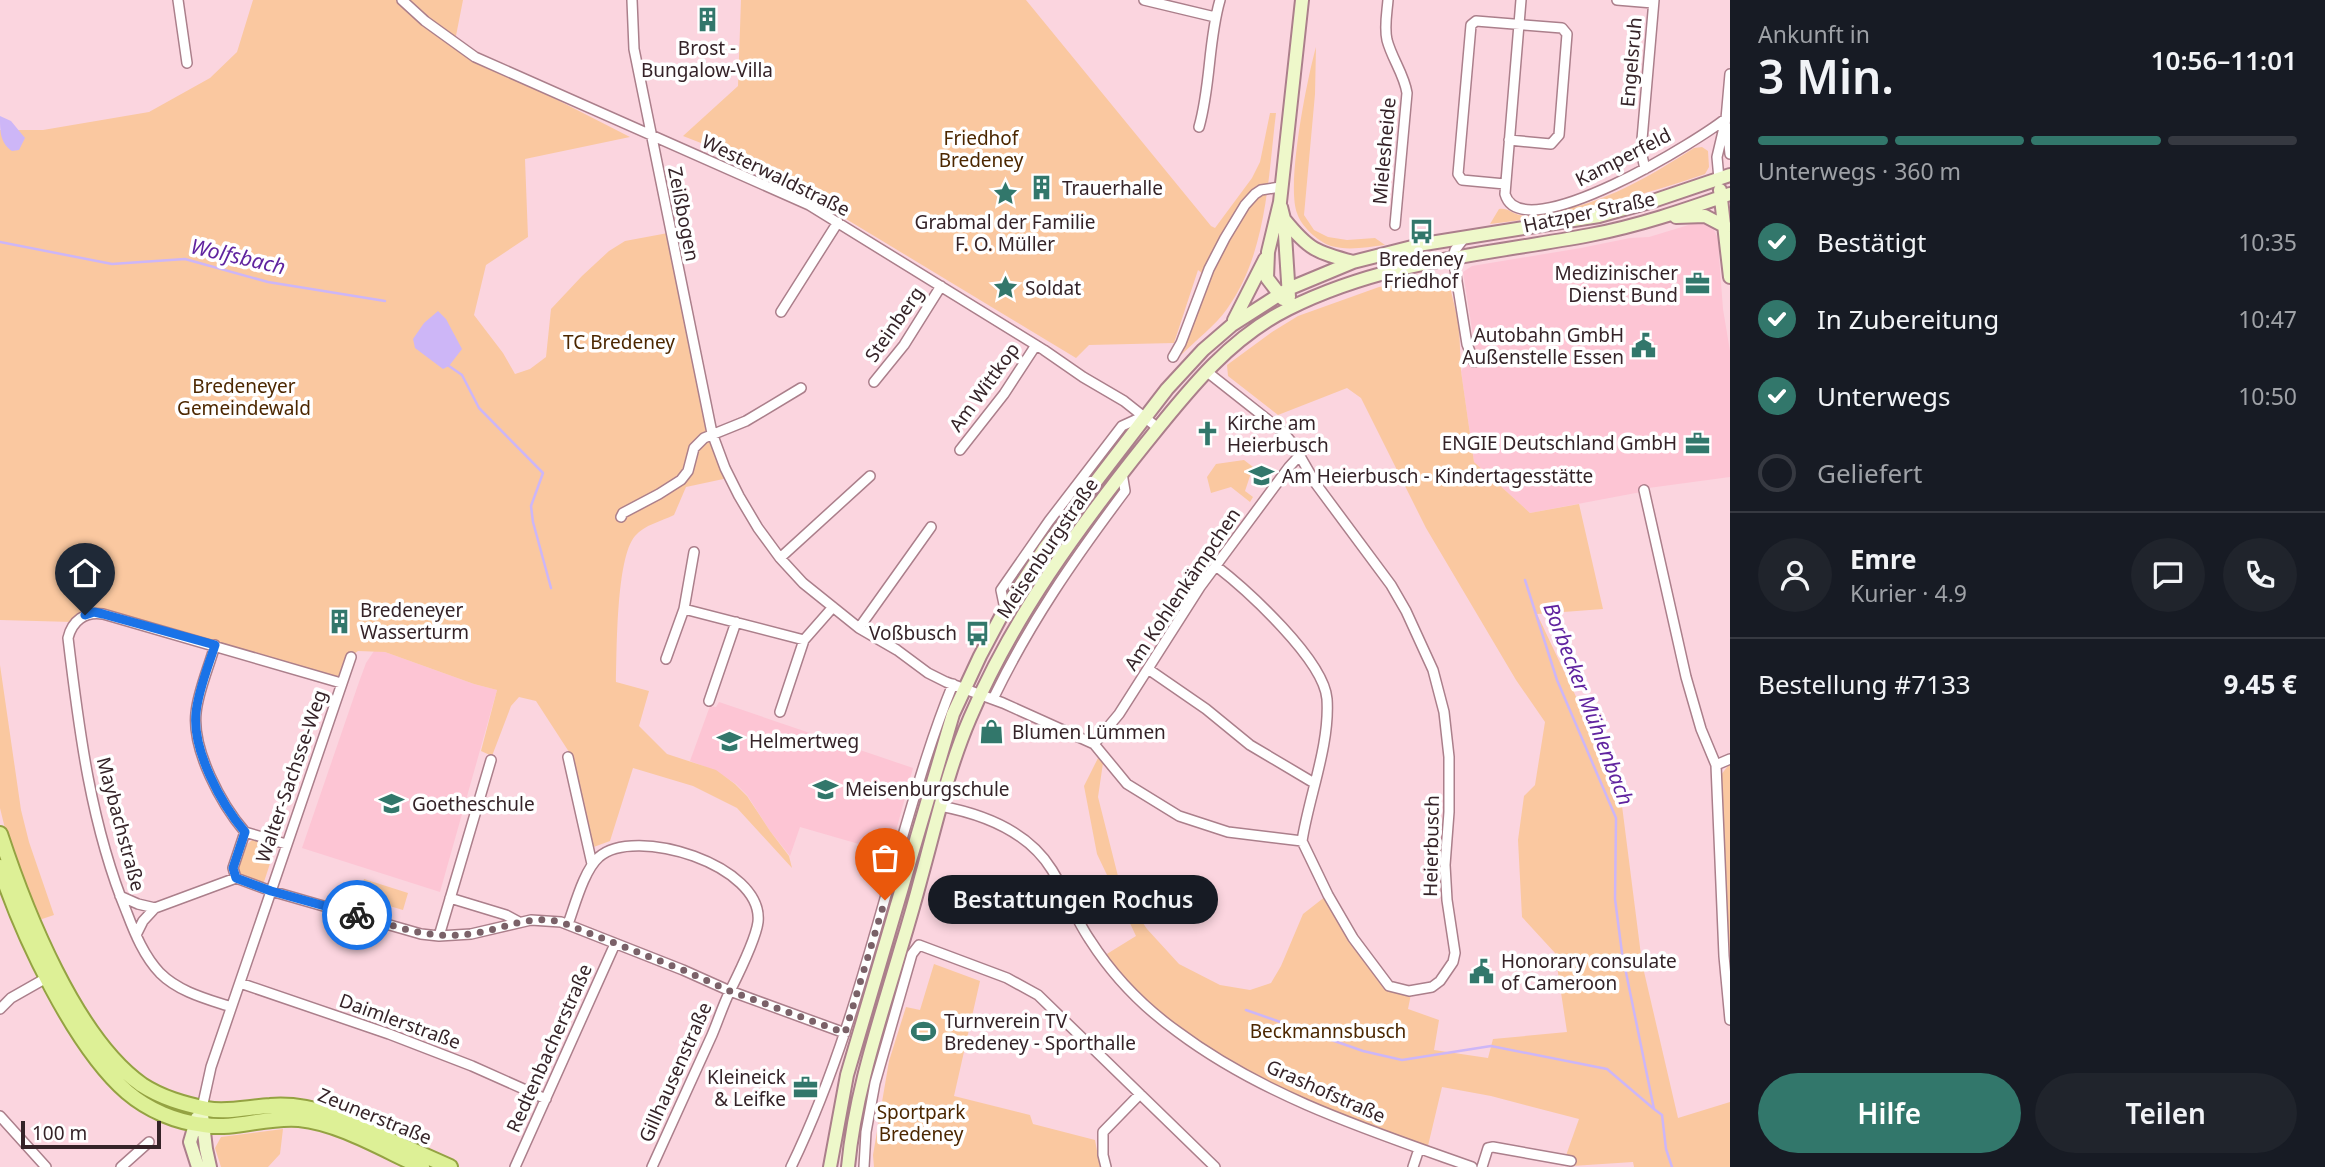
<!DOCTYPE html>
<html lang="de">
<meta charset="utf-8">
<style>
body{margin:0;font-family:"Noto Sans",sans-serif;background:#20242c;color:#f1f3f6;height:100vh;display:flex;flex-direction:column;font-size:26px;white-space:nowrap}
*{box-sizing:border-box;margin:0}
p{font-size:23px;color:#9ea1a6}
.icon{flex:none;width:38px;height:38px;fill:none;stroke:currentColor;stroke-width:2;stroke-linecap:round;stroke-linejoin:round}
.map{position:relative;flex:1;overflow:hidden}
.panel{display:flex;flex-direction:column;background:#171b24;width:595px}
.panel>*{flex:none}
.scale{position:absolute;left:21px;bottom:18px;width:140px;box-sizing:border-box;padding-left:7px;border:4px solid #352328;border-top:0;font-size:19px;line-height:24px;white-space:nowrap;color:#352328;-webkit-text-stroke:5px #fff;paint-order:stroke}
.pin{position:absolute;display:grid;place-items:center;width:60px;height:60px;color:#fff;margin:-72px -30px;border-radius:50% 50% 50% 0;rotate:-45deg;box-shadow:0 0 7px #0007}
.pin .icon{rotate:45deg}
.courier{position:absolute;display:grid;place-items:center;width:70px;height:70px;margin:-35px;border:5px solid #1a73e8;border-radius:50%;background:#fff;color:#222;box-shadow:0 2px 9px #0007}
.bubble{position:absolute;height:49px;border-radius:24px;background:#171b24;box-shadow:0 4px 10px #0003;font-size:23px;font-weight:600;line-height:49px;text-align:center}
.summary em{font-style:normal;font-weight:600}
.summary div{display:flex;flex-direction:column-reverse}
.summary{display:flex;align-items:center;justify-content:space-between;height:119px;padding:0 28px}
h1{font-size:46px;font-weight:600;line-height:52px}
.bar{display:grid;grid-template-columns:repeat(4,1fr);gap:10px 7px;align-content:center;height:84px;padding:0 28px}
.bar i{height:9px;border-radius:5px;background:#363941}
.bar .on{background:#32776b}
.bar p{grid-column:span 4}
.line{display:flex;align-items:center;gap:18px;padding:0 28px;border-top:2px solid #363941}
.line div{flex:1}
.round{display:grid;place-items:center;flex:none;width:74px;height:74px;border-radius:37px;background:#20242c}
ol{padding:0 28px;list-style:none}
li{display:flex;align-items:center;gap:21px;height:77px}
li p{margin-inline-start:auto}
li .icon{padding:7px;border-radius:50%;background:#32776b;color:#fff;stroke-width:4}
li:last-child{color:#9ea1a6}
li i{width:38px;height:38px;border:4px solid #363941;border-radius:50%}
.cta{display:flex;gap:14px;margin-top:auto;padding:14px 28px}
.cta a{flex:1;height:80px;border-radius:42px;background:#32776b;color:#fff;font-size:28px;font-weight:600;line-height:80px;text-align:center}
.cta a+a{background:#20242c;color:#f1f3f6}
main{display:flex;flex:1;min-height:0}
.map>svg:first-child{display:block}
</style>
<main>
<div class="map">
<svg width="1730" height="1167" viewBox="0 0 1730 1167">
<rect width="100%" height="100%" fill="#fbd5df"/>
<path fill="#fdc5d4" d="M1695,223l17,2 8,18 -1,13 4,53 7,42v126l-89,12v3l-111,21 -56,-51 -13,-91 15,-16 -13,-83 9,-6 109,-18 49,-10 19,-1z
M374,651l11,1 89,32 23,6 -57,202 -138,-44 57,-166 7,-19z
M719,702l194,66 -23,85 -90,-26 -10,29 -20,-25 -23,-36 -11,-11 -20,-13 -26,-10 20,-55 6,1z"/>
<path fill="#fac8a0" d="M253,0h210l-9,46 20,16 60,26 96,49 -105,22 3,78 -42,28 -12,50 29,38 12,21 15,-5 16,-12 5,-48 31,-33 27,-25 16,-10 43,-8 23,106 37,139 -42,9 -12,28c-12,6 -30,10 -39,21 -19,22 -18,115 -19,146l33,9 -10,35 28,28 49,16 19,14 12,12 23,35 19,25 3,12 -55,-60 -44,-22 -60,-18 -23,73 -19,7 -20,-93 -35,-54 -17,-4 -8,9 -19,50 -11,-5 16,-61 -23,-6 -89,-32 -27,-1 -7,5 -11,26 -236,-69 -31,9 -73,-2v-490h43l106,-18 61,-34 27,-26z
M741,0h285l185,226 4,2 37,-50 8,-16 10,-49h6c-8,65 -9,140 -49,196 -12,17 -31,31 -46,46l27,-77 -10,-8 -24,73 -85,2 -13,13 -263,-159 -107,-54 -23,-9 55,-50z
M1316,47l-1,47 -11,121 10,15 14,7 19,3 28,-2 10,7c-17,2 -37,6 -54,1 -14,-5 -30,-20 -34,-33 -11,-29 10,-134 19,-166z
M1702,147l6,4 1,16 -4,7c-70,24 -140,42 -215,50l9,-15c10,-1 12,4 20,6 9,2 24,-1 32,-3 53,-8 99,-36 143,-64z
M1447,274l12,51 2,46 13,91 56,51 49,-9 24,105 -66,5 83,176 22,173 36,155 52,-16v65h-96l-1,-5 -61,4 -8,-5 15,-42 -88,-23 -49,-9 -15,63 -94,-36 -87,-41 -94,-63 -50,-53 34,-21 -39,-82 -13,-68 14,-28 5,5 -5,34 24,95 25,37 32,35 41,21 30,5 21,-7 10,-17 22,-52 23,-18 62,91 23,7 -3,15 31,11 -5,30 54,8 5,-19 74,-7 -12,-79 -33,-36 -4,-77 6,-44 11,-11 10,-63 -29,-42 -90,-152 -65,-130 -14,-10 -69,27 -50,-39 -1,-11 45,-33 26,-16 81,-29z
M1244,460l9,7 -8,24 8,6 -3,5 -19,-15 -20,6 -4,-16 9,-13z
M0,665l21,145 8,32 25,73 -15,5 -29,-71 -10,-41z
M1730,763v217l-3,-25 -6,-180z
M256,838l20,7 -13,40c-6,-3 -16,-5 -21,-9 -11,-11 3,-34 14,-38z
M364,879l44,14 -5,17 -44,-13z
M934,964l46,17 -26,115 76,19 3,9 62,16 5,27h-226l-1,-12 16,-94 17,-54 14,3z
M283,1129l-3,25 -12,13h-47l-6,-19 6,-11z"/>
<path fill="#cdb6f7" d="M0,116l11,5 14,17 -6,12 -7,1c-12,-8 -12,-20 -12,-35z
M438,311l8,8 16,30 -13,17 -6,3 -28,-21 -2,-9 11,-16z"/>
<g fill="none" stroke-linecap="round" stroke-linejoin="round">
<path stroke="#cdb6f7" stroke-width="2.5" d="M0,242l112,22 73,-5 83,23 117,19
M449,366l13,9 17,33 64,65 -12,33 2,16 18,66
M1525,580l32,100 59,138 -1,81 7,54 32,156 8,6 4,34 6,18
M1246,1010l117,41 39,9 89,-14 116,23 47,40"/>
<defs>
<path id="street" d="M178,0l9,63
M402,0l23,21 50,36 334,148 235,145 39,27 41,24 34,27
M632,0l2,49 78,384 13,35 14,28 19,32 22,30 23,25 56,45 38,22 31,23 18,9 57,21 91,41 33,40 52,32 49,16 74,9 26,54 25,43 36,48 20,5 23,-4 8,-6 13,-19 2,-9 -8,-53 -2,-35 4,-53v-55l-5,-45 -11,-42 -27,-59 -15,-26 -75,-101 -23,-40 -11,-13 -76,-60
M1144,0l71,17
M1388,0c-1,13 -4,27 -1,40 5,19 17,34 20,53l-12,132
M1521,0l-16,194c16,57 199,-56 225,-79
M1617,0l36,3
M1199,127c12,-42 9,-86 21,-127
M1727,127l3,27
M1645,169l-4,-18 13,-151
M1719,179l-2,-22 9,-38 4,-45
M1505,184l-43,-4 -4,-6 13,-149 5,-4 86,7 5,6 -8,101 -8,9 -42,-4
M1453,257l2,-7 10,-13
M1455,269l12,75 7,18
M781,312l57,-90
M1173,357l8,-14 28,-74 16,-31 20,-33 10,-11 6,-4 19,-3
M874,382l30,-37 37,-59
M960,450l44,-56 32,-49
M1644,490l42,187 15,52 15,36 8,191 6,64
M621,517l2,-4 36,-19 22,-14 7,-9 6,-23 10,-10 42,-17 55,-33
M780,558l90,-82
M1216,566c31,24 108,94 111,133 3,46 -18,97 -25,142
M684,609l120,31
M1005,609l-4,-19 48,-69 73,-95 22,-10
M859,628l72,-101
M215,645c-6,22 -17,46 -19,68 -4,37 25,91 49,119
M666,659l18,-50 10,-57
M1148,669l58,40 44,36 64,38
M993,699c37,-77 81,-140 132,-208l-3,-18
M709,701l27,-79
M780,712l24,-72 29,-33
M1094,744l25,-30 81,-127 89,-120 11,-12
M568,757l24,107
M1716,765l14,-6
M940,806c43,8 88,25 112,64 14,23 23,48 38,70 23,36 53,67 88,92 87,65 193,99 294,135
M286,844l-41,-12 -12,36 3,10 35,13 150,43 18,2 32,-2 60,-14 30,2 122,48 47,21 115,42
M120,896l18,8 17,4
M450,898l56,17 13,7
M568,924c7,-19 16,-54 31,-67 35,-32 165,8 159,65 -2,16 -20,53 -28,69 -7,14 -12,30 -18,44 -20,44 -40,88 -60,132
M136,935l7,-14 12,-13 81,-30
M439,936l52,-176
M240,983l149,51 83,32 74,33
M231,1007c-24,-8 -52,-15 -71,-34 -16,-17 -25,-39 -33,-60 -36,-87 -48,-182 -59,-275 4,-17 17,-27 35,-24l238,69
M0,1009l11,-11 37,-21
M202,1108l9,-41 140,-410
M0,1116l46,51
M121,1167l28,-25
M515,1167l100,-223
M791,1167c48,-99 76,-205 106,-311 17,-58 33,-116 56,-172
M864,1167l2,-35 9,-49 37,-129 7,-9 88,33 31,17 177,172
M1106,1167l-3,-12v-23l37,-38
M1413,1167l6,-18
M1482,1167l6,-19 5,-1 78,14"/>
<path id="secondary" d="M1720,190l10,87
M1281,207l3,12 5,78
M1676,217l29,-1 21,11
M1284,219c25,31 32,33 69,43
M1283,299l-16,-21 1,-26 12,-50 22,-202
M1234,320l31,-61
M202,1115l4,34 4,18
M197,1118l-7,24 8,25
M830,1167l17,-92 106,-361 27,-58 25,-47 39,-60 123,-160 36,-39 29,-25 56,-36 65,-27 71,-18 175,-28 54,-15 77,-26
M848,1167c7,-75 32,-147 53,-219 7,-23 14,-47 20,-70 15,-54 27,-109 49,-160 43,-101 108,-190 176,-275 41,-51 82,-104 142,-134 98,-49 197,-54 302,-74 48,-9 95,-25 140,-41"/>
<path id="primary" d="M0,834c25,76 75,204 142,251 20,13 42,19 65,24 20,4 42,-2 63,-3 22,-2 42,2 63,9l117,52
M0,867c22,67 74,179 127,225 21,18 49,30 77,33 31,5 63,-9 95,-6 41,4 85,31 123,48"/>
</defs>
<use href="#street" stroke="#ab7f8b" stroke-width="12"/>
<use href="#secondary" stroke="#ab7f8b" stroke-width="16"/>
<use href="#primary" stroke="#94a242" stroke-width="18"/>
<use href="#street" stroke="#fff" stroke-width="9"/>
<use href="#secondary" stroke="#eef8ca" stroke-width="12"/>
<use href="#primary" stroke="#ddf096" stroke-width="14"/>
</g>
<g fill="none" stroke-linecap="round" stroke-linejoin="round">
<path stroke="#7a6168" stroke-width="7" stroke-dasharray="0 12.6" d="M357,915c38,11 73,25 113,19 31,-4 59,-20 91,-12l122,48 47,21 115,42 40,-133"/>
<path stroke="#1a73e8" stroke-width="9" d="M85,615l9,-3 9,2 112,31c-7,22 -17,46 -19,68 -4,37 25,91 49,119l-12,36 3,10 35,13 86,24"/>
</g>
<defs>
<symbol id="building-bare" viewBox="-9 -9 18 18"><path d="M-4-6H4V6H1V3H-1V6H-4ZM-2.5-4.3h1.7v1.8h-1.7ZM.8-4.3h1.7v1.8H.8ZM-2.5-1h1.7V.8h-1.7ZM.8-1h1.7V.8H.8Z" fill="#32776b" stroke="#fff" stroke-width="2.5" paint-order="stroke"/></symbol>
<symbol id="sight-bare" viewBox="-9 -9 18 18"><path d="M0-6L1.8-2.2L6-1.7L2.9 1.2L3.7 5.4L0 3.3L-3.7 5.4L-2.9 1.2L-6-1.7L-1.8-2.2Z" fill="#32776b" stroke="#fff" stroke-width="2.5" paint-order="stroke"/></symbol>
<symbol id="bus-bare" viewBox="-9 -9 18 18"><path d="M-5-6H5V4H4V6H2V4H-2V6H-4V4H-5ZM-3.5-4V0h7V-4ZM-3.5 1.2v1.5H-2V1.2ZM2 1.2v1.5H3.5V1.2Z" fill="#32776b" stroke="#fff" stroke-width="2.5" paint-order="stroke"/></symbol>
<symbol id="office-bare" viewBox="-9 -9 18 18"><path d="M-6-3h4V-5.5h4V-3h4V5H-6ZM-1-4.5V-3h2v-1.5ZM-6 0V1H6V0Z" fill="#32776b" stroke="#fff" stroke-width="2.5" paint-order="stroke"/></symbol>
<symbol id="civic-bare" viewBox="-9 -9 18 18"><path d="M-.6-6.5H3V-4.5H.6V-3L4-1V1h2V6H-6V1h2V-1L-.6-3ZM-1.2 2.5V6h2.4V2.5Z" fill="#32776b" stroke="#fff" stroke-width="2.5" paint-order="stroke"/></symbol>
<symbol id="church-bare" viewBox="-9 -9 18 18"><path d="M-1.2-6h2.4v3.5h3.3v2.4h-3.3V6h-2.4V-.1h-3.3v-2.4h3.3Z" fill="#32776b" stroke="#fff" stroke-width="2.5" paint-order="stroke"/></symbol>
<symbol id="school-bare" viewBox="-9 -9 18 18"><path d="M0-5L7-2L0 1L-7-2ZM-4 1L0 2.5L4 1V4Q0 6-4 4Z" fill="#32776b" stroke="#fff" stroke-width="2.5" paint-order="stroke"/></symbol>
<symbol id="shop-bare" viewBox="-9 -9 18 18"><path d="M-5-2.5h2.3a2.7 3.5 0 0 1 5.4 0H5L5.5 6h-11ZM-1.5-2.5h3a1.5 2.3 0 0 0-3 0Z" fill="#32776b" stroke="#fff" stroke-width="2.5" paint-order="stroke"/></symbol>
<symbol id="stadium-bare" viewBox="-9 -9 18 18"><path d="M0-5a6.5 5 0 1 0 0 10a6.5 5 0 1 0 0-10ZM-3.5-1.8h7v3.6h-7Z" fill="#32776b" stroke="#fff" stroke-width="2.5" paint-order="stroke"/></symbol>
</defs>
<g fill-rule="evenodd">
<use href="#building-bare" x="690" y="2" width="35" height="35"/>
<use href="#building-bare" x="1024" y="170" width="35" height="35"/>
<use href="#sight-bare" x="988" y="176" width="35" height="35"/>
<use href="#bus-bare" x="1404" y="214" width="35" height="35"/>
<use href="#office-bare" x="1680" y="266" width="35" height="35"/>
<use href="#sight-bare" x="988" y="270" width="35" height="35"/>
<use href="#civic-bare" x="1626" y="328" width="35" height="35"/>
<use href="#church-bare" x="1190" y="416" width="35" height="35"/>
<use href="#office-bare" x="1680" y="426" width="35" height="35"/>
<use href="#school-bare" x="1244" y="458" width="35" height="35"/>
<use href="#building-bare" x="322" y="604" width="35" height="35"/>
<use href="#bus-bare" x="960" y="616" width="35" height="35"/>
<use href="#shop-bare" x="974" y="714" width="35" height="35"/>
<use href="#school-bare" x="712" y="724" width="35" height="35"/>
<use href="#school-bare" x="808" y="772" width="35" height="35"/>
<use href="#school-bare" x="374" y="786" width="35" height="35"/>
<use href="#civic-bare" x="1464" y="954" width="35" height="35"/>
<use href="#stadium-bare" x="906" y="1014" width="35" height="35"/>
<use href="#office-bare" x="788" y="1070" width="35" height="35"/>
</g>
<g text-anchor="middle" stroke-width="7" stroke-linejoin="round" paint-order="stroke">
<g font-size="19" fill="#352328" stroke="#fff" text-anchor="start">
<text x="707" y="55" text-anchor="middle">Brost -<tspan x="707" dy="22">Bungalow-Villa</tspan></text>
<text x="1062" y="195">Trauerhalle</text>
<text x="1005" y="229" text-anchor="middle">Grabmal der Familie<tspan x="1005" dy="22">F. O. Müller</tspan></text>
<text x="1421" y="266" text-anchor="middle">Bredeney<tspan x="1421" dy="22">Friedhof</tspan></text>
<text x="1678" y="280" text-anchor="end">Medizinischer<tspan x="1678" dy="22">Dienst Bund</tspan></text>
<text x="1025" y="295">Soldat</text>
<text x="1624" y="342" text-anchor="end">Autobahn GmbH<tspan x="1624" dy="22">Außenstelle Essen</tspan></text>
<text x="1227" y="430">Kirche am<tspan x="1227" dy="22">Heierbusch</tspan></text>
<text x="1677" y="450" text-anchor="end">ENGIE Deutschland GmbH</text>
<text x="1282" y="483">Am Heierbusch - Kindertagesstätte</text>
<text x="360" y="617">Bredeneyer<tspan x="360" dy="22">Wasserturm</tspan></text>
<text x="957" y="640" text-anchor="end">Voßbusch</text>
<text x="1012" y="739">Blumen Lümmen</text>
<text x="749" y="748">Helmertweg</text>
<text x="845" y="796">Meisenburgschule</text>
<text x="412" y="811">Goetheschule</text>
<text x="1501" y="968">Honorary consulate<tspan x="1501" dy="22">of Cameroon</tspan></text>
<text x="944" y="1028">Turnverein TV<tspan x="944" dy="22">Bredeney - Sporthalle</tspan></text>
<text x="786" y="1084" text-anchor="end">Kleineick<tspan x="786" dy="22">&amp; Leifke</tspan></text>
</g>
<g font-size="19" fill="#352328" stroke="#fff">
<text transform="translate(1631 62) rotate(-85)" y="7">Engelsruh</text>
<text transform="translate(1384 151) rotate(-85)" y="7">Mielesheide</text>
<text transform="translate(1623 157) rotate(-27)" y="7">Kamperfeld</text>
<text transform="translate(776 175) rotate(26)" y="7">Westerwaldstraße</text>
<text transform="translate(1589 212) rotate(-12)" y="7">Hatzper Straße</text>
<text transform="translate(684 214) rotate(79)" y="7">Zeißbogen</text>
<text transform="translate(894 324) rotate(-55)" y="7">Steinberg</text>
<text transform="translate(984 387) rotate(-54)" y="7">Am Wittkop</text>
<text transform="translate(1047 548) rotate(-56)" y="7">Meisenburgstraße</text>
<text transform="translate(1182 589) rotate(-56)" y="7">Am Kohlenkämpchen</text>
<text transform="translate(291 776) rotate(-71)" y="7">Walter-Sachsse-Weg</text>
<text transform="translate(121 824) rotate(75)" y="7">Maybachstraße</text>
<text transform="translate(1431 846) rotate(-89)" y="7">Heierbusch</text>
<text transform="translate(400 1021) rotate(20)" y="7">Daimlerstraße</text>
<text transform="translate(549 1048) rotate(-66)" y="7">Redtenbacherstraße</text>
<text transform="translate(675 1072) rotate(-66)" y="7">Gillhausenstraße</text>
<text transform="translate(1326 1091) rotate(24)" y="7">Grashofstraße</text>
<text transform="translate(375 1116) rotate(22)" y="7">Zeunerstraße</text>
</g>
<g font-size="19" fill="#4c2700" stroke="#fff">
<text x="981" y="145">Friedhof<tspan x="981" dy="22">Bredeney</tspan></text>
<text x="619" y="349">TC Bredeney</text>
<text x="244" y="393">Bredeneyer<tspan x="244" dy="22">Gemeindewald</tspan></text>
<text x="1328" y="1038">Beckmannsbusch</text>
<text x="921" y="1119">Sportpark<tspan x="921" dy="22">Bredeney</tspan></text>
</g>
<g font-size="21" font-style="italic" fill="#60249f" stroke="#fff">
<text transform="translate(238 257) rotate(13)" y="7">Wolfsbach</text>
<text transform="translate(1588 704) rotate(69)" y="7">Borbecker Mühlenbach</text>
</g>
</g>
</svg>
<div class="scale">100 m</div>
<div class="pin" style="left:885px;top:900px;background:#ea580c"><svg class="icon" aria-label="bag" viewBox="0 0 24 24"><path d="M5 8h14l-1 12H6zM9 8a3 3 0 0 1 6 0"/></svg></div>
<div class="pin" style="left:85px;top:615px;background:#1f2937"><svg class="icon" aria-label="home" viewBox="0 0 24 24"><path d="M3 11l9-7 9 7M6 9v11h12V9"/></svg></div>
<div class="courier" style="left:357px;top:915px"><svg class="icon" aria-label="bike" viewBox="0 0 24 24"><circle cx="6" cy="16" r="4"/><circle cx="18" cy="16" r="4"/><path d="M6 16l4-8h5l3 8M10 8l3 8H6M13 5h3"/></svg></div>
<div class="bubble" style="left:928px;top:875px;width:290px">Bestattungen Rochus</div>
</div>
<section class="panel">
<div class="summary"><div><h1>3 Min.</h1><p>Ankunft in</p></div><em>10:56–11:01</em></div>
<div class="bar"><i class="on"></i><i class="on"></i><i class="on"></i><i></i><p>Unterwegs · 360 m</p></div>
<ol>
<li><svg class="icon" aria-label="check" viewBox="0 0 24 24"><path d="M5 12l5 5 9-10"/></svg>Bestätigt<p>10:35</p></li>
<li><svg class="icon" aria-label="check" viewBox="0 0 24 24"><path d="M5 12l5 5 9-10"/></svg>In Zubereitung<p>10:47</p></li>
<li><svg class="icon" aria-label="check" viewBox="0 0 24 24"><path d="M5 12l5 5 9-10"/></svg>Unterwegs<p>10:50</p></li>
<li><i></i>Geliefert</li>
</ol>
<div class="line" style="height:126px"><a class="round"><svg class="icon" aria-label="person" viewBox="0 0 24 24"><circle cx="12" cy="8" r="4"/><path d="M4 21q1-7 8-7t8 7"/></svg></a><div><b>Emre</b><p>Kurier · 4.9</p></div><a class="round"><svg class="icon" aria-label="chat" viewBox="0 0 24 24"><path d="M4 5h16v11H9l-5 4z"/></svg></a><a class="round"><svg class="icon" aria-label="phone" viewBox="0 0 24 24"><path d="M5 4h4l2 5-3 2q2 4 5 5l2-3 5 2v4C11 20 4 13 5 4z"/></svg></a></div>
<div class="line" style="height:91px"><div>Bestellung #7133</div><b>9.45 €</b></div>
<div class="cta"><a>Hilfe</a><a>Teilen</a></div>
</section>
</main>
